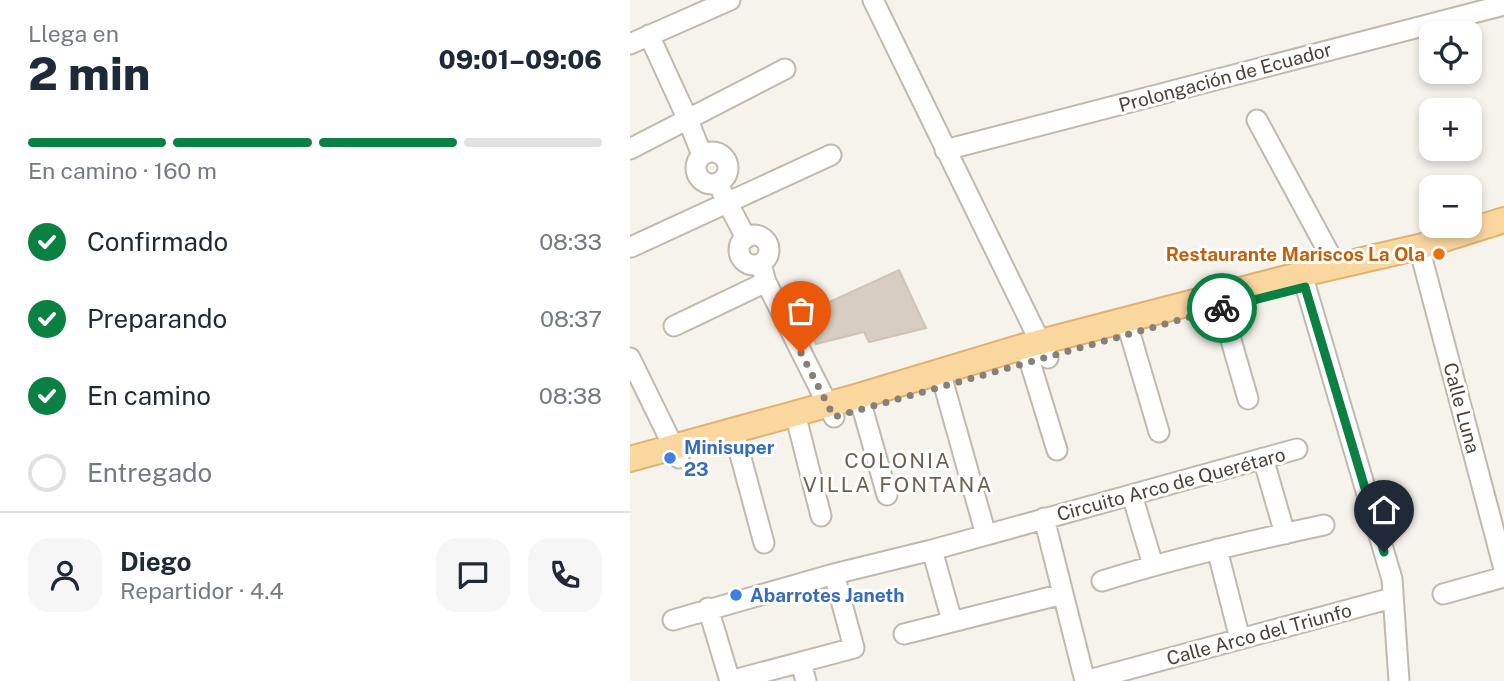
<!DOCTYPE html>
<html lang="es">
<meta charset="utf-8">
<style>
body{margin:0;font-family:"Public Sans",sans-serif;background:#f6f6f7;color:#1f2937;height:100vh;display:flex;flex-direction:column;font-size:26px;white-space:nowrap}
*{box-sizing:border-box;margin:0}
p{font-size:23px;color:#747a83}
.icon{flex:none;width:38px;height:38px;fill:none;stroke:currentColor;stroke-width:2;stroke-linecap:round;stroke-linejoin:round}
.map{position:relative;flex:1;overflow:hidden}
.sheet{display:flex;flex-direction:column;background:#fff;width:630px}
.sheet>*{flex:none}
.fabs{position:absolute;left:789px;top:21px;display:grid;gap:14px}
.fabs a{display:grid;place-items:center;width:63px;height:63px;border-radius:14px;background:#fff;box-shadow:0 4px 10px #0003;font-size:35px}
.pin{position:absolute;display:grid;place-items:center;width:60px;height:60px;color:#fff;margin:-72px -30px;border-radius:50% 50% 50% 0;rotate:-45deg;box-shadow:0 0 7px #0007}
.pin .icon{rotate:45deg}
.courier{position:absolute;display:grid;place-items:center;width:70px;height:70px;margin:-35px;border:5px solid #0b8043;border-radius:50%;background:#fff;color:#222;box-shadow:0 2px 9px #0007}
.summary em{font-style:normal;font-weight:800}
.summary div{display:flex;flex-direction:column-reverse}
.summary{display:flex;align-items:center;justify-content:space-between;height:119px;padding:0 28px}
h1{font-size:46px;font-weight:800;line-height:52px}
.bar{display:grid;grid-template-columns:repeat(4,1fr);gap:10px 7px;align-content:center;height:84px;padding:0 28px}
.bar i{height:9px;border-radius:5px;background:#e0e1e3}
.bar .on{background:#0b8043}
.bar p{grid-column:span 4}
.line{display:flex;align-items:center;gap:18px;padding:0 28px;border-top:2px solid #e0e1e3}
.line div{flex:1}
.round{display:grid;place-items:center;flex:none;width:74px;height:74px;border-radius:21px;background:#f6f6f7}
ol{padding:0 28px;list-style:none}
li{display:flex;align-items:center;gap:21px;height:77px}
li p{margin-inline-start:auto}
li .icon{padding:7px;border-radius:50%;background:#0b8043;color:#fff;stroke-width:4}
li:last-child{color:#747a83}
li i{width:38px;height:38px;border:4px solid #e0e1e3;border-radius:50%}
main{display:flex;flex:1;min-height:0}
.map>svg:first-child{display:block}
</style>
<main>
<section class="sheet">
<div class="summary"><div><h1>2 min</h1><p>Llega en</p></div><em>09:01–09:06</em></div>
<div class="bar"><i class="on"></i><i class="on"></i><i class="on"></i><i></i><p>En camino · 160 m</p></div>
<ol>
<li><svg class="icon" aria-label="check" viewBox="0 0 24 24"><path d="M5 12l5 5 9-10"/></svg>Confirmado<p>08:33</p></li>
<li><svg class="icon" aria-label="check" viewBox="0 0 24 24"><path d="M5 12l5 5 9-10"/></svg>Preparando<p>08:37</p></li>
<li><svg class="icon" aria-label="check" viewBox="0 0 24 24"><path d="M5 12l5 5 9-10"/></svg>En camino<p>08:38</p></li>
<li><i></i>Entregado</li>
</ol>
<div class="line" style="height:126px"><a class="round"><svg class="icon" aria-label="person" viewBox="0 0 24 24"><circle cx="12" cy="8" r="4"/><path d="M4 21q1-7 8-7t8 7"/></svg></a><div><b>Diego</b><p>Repartidor · 4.4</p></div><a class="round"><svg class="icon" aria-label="chat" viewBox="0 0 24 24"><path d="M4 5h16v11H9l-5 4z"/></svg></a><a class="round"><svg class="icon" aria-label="phone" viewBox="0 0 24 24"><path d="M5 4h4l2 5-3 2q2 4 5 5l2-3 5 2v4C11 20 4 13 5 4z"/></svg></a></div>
</section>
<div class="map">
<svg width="874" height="681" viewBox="0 0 874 681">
<rect width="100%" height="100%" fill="#f6f2ec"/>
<path fill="#d7cdc2" stroke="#d2c4b5" stroke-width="2" d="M269,270l27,58 -57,14 -5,-10 -48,12 -15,-29z"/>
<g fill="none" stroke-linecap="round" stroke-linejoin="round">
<defs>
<path id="minor" d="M243,0l175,358
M19,35l39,85 14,35
M0,44l100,-44
M627,120l79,146
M0,149l155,-80
M315,150l559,-145
M66 168a16 16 0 1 1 32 0a16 16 0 1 1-32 0Z
M92,192l24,46
M109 250a15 15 0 1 1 30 0a15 15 0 1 1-30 0Z
M1,247l200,-92
M789,247l85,322
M131,264l5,18 68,135
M672,274l90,305 7,102
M588,295l30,104
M496,320l33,112
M44,326l92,-44
M395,346l32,104
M0,358l49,100
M310,371l46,164
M229,396l28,99
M165,413l26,103
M104,432l30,111
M633,458l22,76
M502,495l21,70
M414,518l41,163
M587,549l23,90
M302,550l20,71
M472,581c73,-23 147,-40 222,-56
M813,594l61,-17
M78,608l22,73
M43,620l161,-46 98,-24 365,-101
M274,634l159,-40
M171,663l5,18
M100,681l124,-33 -20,-74
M455,681l307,-83"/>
<path id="major" d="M0,459l229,-63 166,-50 277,-72 117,-27 85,-27"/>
</defs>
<use href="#minor" stroke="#c1b9af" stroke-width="23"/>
<use href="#major" stroke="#e1b36f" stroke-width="28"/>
<use href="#minor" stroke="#fff" stroke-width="19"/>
<use href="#major" stroke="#fbd7a0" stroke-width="24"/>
</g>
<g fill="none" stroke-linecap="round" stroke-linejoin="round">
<path stroke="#868078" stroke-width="7" stroke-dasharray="0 12.6" d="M171,353l33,64 388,-109"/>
<path stroke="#0b8043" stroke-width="9" d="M592,308l83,-21 79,265"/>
</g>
<circle fill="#e8710a" stroke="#fff" stroke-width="2.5" cx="809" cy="254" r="7"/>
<g fill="#3f7fe0" stroke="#fff" stroke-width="2.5">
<circle cx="40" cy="458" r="7"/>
<circle cx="106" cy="595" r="7"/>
</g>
<g text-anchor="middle" stroke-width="6" stroke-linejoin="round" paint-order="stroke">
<g font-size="19" fill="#4a423a" stroke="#fff">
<text transform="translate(595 77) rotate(-15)" y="7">Prolongación de Ecuador</text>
<text transform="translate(832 408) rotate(75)" y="7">Calle Luna</text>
<text transform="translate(541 484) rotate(-15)" y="7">Circuito Arco de Querétaro</text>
<text transform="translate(629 634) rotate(-15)" y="7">Calle Arco del Triunfo</text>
</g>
<g font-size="19" font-weight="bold" fill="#c56008" stroke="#fff" text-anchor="end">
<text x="795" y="261">Restaurante Mariscos La Ola</text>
</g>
<g font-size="19" font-weight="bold" fill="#366cbe" stroke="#fff" text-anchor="start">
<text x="54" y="454">Minisuper<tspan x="54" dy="22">23</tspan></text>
<text x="120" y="602">Abarrotes Janeth</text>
</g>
<g font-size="21" letter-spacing="2" fill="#6d5f51" stroke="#fff">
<text x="268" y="468">COLONIA<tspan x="268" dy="24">VILLA FONTANA</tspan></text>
</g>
</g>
</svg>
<div class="fabs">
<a><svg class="icon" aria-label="locate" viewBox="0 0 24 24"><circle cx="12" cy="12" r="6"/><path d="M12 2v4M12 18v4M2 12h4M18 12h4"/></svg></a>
<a>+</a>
<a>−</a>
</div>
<div class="pin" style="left:171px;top:353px;background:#ea580c"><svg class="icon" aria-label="bag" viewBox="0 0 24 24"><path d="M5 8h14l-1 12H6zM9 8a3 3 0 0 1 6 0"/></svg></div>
<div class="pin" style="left:754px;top:552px;background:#1f2937"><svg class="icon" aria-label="home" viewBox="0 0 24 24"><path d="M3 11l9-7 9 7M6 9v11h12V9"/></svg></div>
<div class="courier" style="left:592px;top:308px"><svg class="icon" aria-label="bike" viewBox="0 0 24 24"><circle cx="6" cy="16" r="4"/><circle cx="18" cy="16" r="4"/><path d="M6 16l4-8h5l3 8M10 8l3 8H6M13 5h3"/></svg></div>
</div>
</main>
